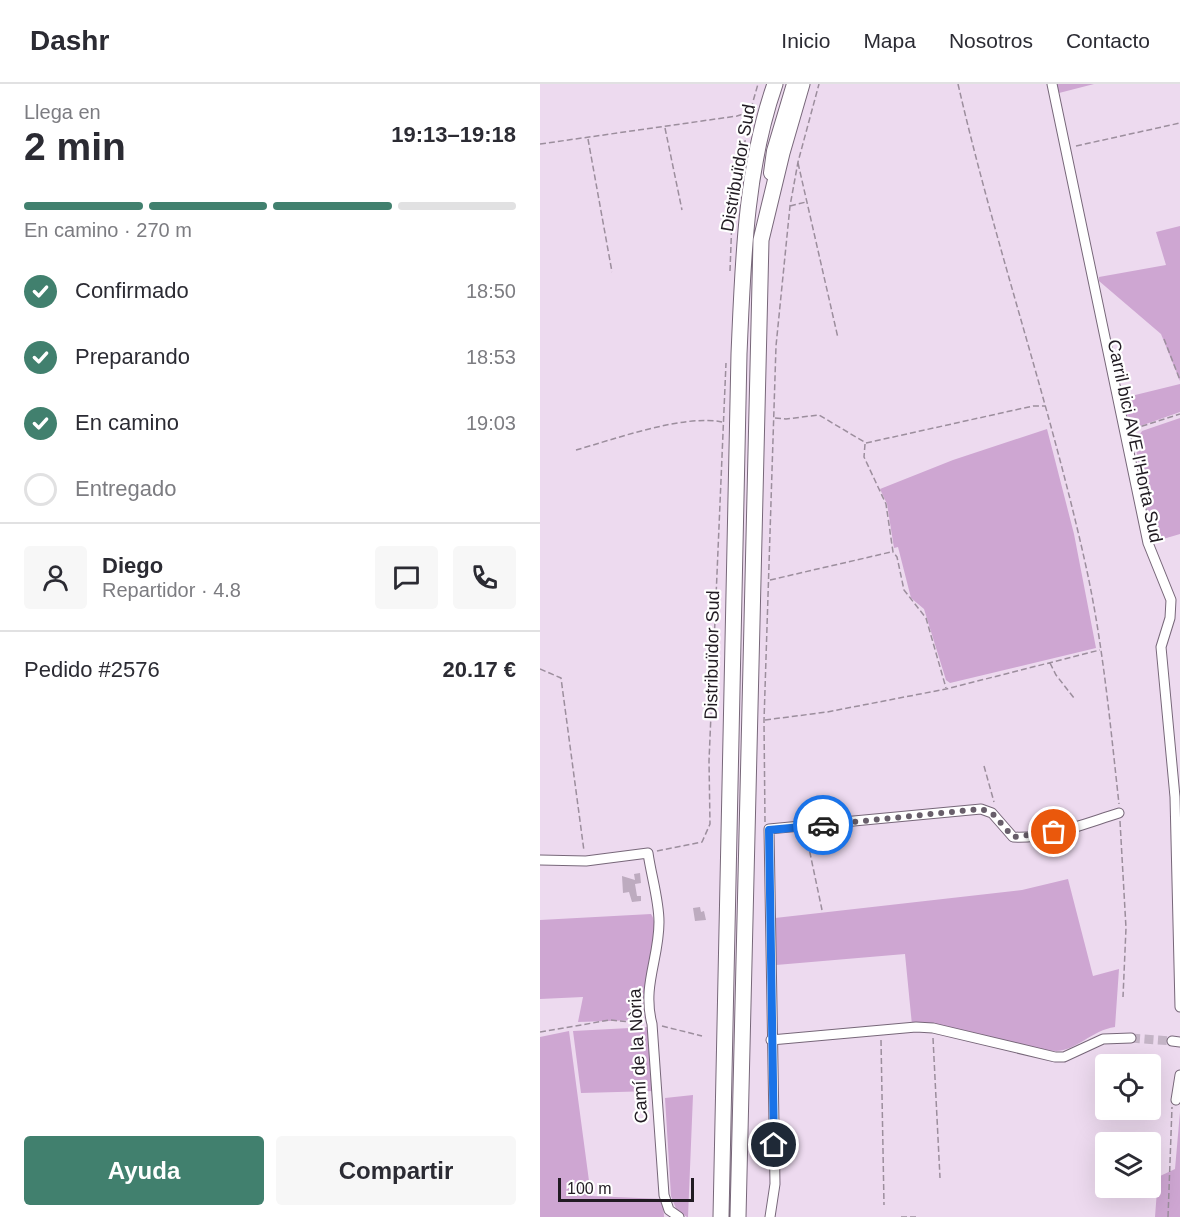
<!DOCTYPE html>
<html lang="es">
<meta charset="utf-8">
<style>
body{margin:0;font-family:Helvetica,sans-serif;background:#f7f7f7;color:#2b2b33;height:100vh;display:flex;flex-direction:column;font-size:22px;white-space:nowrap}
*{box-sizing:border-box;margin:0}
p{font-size:20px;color:#7c7c81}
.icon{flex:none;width:33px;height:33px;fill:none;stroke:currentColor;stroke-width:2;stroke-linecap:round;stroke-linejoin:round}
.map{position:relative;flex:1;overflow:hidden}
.details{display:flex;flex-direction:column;background:#fff;width:540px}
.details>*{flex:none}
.controls{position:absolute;left:555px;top:970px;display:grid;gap:12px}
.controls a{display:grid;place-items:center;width:66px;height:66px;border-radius:6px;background:#fff;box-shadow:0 6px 24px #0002;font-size:30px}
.scale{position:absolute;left:18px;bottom:15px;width:136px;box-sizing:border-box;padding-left:6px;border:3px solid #211b22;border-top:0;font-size:16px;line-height:21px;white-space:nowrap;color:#211b22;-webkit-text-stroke:4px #fff;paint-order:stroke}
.pin{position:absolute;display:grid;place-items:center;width:51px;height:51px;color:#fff;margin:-26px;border:3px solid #fff;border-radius:50%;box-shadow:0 2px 6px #0007}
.courier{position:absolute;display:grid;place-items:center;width:60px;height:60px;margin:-30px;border:4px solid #1a73e8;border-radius:50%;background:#fff;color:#222;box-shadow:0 2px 8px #0007}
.headline em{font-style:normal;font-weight:700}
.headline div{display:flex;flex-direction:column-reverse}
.headline{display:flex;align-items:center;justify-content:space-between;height:102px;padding:0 24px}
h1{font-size:39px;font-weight:700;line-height:45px}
.bar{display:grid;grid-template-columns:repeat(4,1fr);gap:9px 6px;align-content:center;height:72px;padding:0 24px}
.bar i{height:8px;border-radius:4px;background:#e1e1e2}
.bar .active{background:#41806e}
.bar p{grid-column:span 4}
.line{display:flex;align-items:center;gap:15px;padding:0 24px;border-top:2px solid #e1e1e2}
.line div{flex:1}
.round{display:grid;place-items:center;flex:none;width:63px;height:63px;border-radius:6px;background:#f7f7f7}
ol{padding:0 24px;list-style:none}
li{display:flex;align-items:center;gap:18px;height:66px}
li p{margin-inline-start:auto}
li .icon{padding:6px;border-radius:50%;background:#41806e;color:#fff;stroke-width:4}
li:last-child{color:#7c7c81}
li i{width:33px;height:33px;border:3px solid #e1e1e2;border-radius:50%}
.cta{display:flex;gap:12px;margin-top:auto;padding:12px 24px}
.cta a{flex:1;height:69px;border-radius:6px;background:#41806e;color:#fff;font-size:24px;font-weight:700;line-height:69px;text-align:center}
.cta a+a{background:#f7f7f7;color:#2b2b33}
header{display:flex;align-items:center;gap:36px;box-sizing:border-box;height:84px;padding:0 30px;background:#fff;border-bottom:2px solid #e1e1e2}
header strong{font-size:28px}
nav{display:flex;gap:33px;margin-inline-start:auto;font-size:21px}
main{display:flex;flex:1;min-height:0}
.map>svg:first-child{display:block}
</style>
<header>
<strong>Dashr</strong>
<nav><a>Inicio</a><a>Mapa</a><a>Nosotros</a><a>Contacto</a></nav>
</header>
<main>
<section class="details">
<div class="headline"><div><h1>2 min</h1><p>Llega en</p></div><em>19:13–19:18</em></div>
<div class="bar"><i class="active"></i><i class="active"></i><i class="active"></i><i></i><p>En camino · 270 m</p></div>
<ol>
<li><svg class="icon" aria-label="check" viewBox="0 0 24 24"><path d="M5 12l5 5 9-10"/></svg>Confirmado<p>18:50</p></li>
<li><svg class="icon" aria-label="check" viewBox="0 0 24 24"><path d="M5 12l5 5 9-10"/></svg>Preparando<p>18:53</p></li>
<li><svg class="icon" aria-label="check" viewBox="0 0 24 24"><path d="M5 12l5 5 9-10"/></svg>En camino<p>19:03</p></li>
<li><i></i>Entregado</li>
</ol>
<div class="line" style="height:108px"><a class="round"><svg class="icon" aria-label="person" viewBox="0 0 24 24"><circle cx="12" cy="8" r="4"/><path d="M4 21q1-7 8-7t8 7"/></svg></a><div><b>Diego</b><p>Repartidor · 4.8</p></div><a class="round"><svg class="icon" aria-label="chat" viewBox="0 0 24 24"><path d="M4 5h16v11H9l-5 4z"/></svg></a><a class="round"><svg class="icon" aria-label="phone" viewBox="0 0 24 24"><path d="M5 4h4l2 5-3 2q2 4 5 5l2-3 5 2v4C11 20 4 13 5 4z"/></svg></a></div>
<div class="line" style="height:78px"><div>Pedido #2576</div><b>20.17 €</b></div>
<div class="cta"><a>Ayuda</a><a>Compartir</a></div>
</section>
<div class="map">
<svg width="640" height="1133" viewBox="0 0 640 1133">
<rect width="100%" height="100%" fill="#eddaef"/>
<path fill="#cea6d2" d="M517,0h37l-35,9z
M640,142v155l-19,-47 -62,-53v-4l67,-12 -10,-33z
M640,300v28l-51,18 -6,-32z
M640,334v116l-27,8 -18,-99 7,-12z
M507,345l27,105 22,114 -146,35 -4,-3 -22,-71 -13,-11 -13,-51 -4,1 -7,-44 -7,-15 73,-29z
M528,795l25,97 26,-7 -4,58c-23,3 -39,24 -59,24 -49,0 -95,-30 -144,-26l-7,-71 -129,11 -1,-47 247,-28z
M111,830c14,21 -7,81 -12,106l-61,2 5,-25 -43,2v-79z
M109,943l5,64 -73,2 -8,-62z
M29,947l22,165 72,3 1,18h-124v-180z
M153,1011l-5,122h-1l-10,-6 -6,-15 -6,-98z
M640,1028v105h-25l3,-40 17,-8z"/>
<path fill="#bdabbf" d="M100,789l1,10 -6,1 2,12h4v5l-9,1 -3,-10 -6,1 -1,-17 13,4 -1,-6z
M160,823l1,5 3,-1 2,9 -11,1 -2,-13z"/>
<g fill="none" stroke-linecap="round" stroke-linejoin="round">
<path stroke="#c4b4c6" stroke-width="9" stroke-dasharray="9 4.5" stroke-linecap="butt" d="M591,954l41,3"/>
<defs>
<path id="minor" d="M512,0l96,459 23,57 -1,18 -9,29 14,150 5,210
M0,776l46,1 62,-8c3,22 11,47 11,69 0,37 -17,64 -7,102l12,171 5,15 10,7
M231,956l145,-13 17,1 122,29h9l39,-18 28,-1
M632,957l8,1
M636,1016l4,-25
M230,1133l5,-33 -6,-355 212,-20 11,4 21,24c35,2 73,-14 106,-24"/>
<path id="primary" d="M231,89l3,-22 20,-67"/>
<path id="trunk" d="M181,1133l18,-863c4,-91 6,-184 36,-270
M198,1133l23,-977 21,-87 20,-69"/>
</defs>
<use href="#minor" stroke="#776779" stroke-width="11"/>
<use href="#primary" stroke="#776779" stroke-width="16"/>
<use href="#trunk" stroke="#776779" stroke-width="17"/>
<path stroke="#9c8e9d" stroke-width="1.5" stroke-dasharray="6 3" stroke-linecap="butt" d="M418,0c37,161 91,317 127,478 18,80 25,161 34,242
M125,44l17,82
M48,55l24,133
M0,60l197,-28 13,-4 8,-28
M536,62l104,-23
M258,79l40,175
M250,122l16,-4
M190,187l2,-53 18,-106
M624,255l16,41
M235,334l11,1 33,-4 47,28 167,-37h12
M593,345l47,-15
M325,360l-1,13 22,47 7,48 4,5 7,33 22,28 20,70
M36,366c39,-11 108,-36 146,-28
M230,496l121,-28
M510,579l6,12 18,23
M0,585l21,9 23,173
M225,636l62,-8 119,-23 154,-39
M444,682l10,36
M580,737l6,107 -3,69
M225,738l-1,-101 12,-375 14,-140 8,-44 21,-78
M266,750l16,76
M117,767l45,-9 8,-18 -1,-63 17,-398
M122,942l40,10
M0,948l70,-12 33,3
M393,954l7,140
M341,956l3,165
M361,1133h15
M628,1133l4,-110"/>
<use href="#minor" stroke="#fff" stroke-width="9"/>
<use href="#primary" stroke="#fff" stroke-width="14"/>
<use href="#trunk" stroke="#fff" stroke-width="15"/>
</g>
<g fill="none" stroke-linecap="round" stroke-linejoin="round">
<path stroke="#685e6a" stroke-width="6" stroke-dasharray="0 10.8" d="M283,741l158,-16 11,4 21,24 41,-5"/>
<path stroke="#1a73e8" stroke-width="8" d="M234,1061l-5,-315 54,-5"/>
</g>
<g text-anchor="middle" stroke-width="4.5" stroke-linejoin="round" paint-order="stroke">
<g font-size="18" fill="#211b22" stroke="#fff">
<text transform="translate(198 84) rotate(-80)" y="6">Distribuïdor Sud</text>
<text transform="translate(595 357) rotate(78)" y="6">Carril bici AVE l'Horta Sud</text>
<text transform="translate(172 571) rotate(-89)" y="6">Distribuïdor Sud</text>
<text transform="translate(98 972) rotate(-93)" y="6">Camí de la Nòria</text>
</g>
</g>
</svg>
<div class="controls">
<a><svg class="icon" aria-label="locate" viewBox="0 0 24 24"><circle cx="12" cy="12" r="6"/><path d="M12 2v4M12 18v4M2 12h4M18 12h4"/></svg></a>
<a><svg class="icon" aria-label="layers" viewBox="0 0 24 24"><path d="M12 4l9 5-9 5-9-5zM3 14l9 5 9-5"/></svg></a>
</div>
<div class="scale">100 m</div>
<div class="pin" style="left:514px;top:748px;background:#ea580c"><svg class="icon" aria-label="bag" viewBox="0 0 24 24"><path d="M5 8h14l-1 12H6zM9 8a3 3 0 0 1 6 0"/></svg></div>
<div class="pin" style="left:234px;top:1061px;background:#1f2937"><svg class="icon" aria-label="home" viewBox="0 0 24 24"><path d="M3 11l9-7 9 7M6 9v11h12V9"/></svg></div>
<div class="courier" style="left:283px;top:741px"><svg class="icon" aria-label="car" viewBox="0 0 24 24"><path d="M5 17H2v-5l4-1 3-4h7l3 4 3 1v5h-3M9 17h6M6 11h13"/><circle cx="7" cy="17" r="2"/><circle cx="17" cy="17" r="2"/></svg></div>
</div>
</main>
